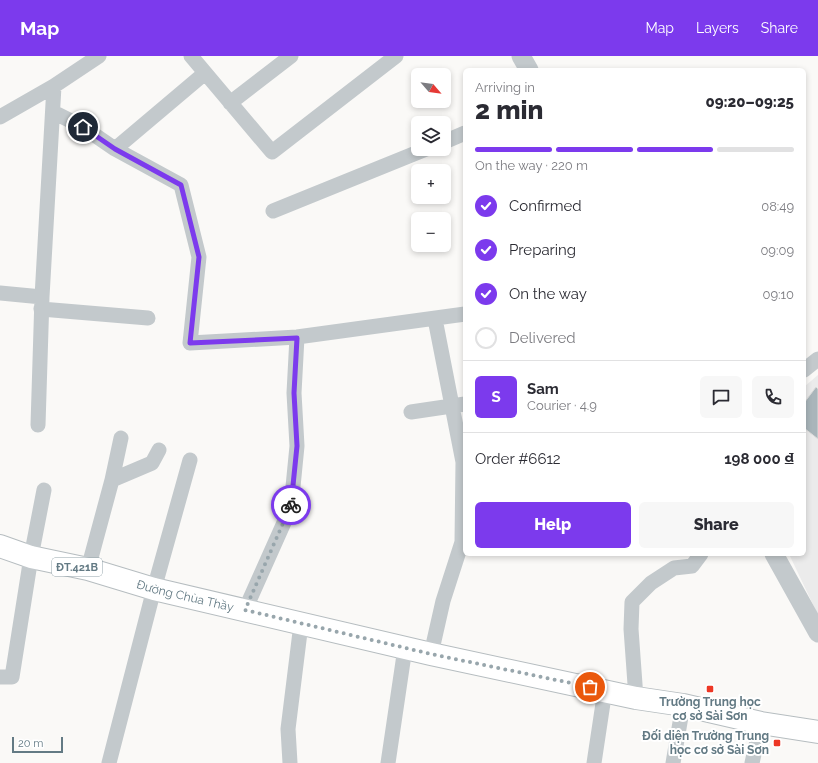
<!DOCTYPE html>
<meta charset="utf-8">
<style>
body{margin:0;font-family:Raleway,sans-serif;background:#f7f7f7;color:#2b2b33;height:100vh;display:flex;flex-direction:column;font-size:15px;white-space:nowrap}
*{box-sizing:border-box;margin:0}
p{font-size:13px;color:#7c7c81}
.icon{flex:none;width:22px;height:22px;fill:none;stroke:currentColor;stroke-width:2;stroke-linecap:round;stroke-linejoin:round}
.map{position:relative;flex:1;overflow:hidden}
.panel{position:absolute;left:463px;top:12px;width:343px;height:488px;display:flex;flex-direction:column;background:#fff;border-radius:6px;box-shadow:0 2px 6px #0003}
.panel>*{flex:none}
.needle{width:26px;rotate:118deg}
.fabs{position:absolute;left:411px;top:12px;display:grid;gap:8px}
.fabs a{display:grid;place-items:center;width:40px;height:40px;border-radius:6px;background:#fff;box-shadow:0 2px 6px #0003;font-size:20px}
.scale{position:absolute;left:12px;bottom:10px;width:51px;box-sizing:border-box;padding-left:4px;border:2px solid #637a84;border-top:0;font-size:11px;line-height:14px;white-space:nowrap;color:#637a84;-webkit-text-stroke:3px #fff;paint-order:stroke}
.pin{position:absolute;display:grid;place-items:center;width:34px;height:34px;color:#fff;margin:-17px;border:2px solid #fff;border-radius:50%;box-shadow:0 1px 4px #0007}
.courier{position:absolute;display:grid;place-items:center;width:40px;height:40px;margin:-20px;border:3px solid #7c3aed;border-radius:50%;background:#fff;color:#222;box-shadow:0 1px 5px #0007}
.overview em{font-style:normal;font-weight:800}
.overview div{display:flex;flex-direction:column-reverse}
.overview{display:flex;align-items:center;justify-content:space-between;height:68px;padding:0 12px}
h1{font-size:26px;font-weight:800;line-height:30px}
.bar{display:grid;grid-template-columns:repeat(4,1fr);gap:6px 4px;align-content:center;height:48px;padding:0 12px}
.bar i{height:5px;border-radius:3px;background:#e1e1e2}
.bar .current{background:#7c3aed}
.bar p{grid-column:span 4}
.line{display:flex;align-items:center;gap:10px;padding:0 12px;border-top:1px solid #e1e1e2}
.line div{flex:1}
.round{display:grid;place-items:center;flex:none;width:42px;height:42px;border-radius:6px;background:#f7f7f7}
ol{padding:0 12px;list-style:none}
li{display:flex;align-items:center;gap:12px;height:44px}
li p{margin-inline-start:auto}
li .icon{padding:4px;border-radius:50%;background:#7c3aed;color:#fff;stroke-width:4}
li:last-child{color:#7c7c81}
li i{width:22px;height:22px;border:2px solid #e1e1e2;border-radius:50%}
.primary-button{display:flex;gap:8px;margin-top:auto;padding:8px 12px}
.primary-button a{flex:1;height:46px;border-radius:6px;background:#7c3aed;color:#fff;font-size:16px;font-weight:800;line-height:46px;text-align:center}
.primary-button a+a{background:#f7f7f7;color:#2b2b33}
header{display:flex;align-items:center;gap:24px;box-sizing:border-box;height:56px;padding:0 20px;background:#7c3aed;color:#fff}
header strong{font-size:19px}
nav{display:flex;gap:22px;margin-inline-start:auto;font-size:14px}
.map>svg:first-child{display:block}
</style>
<header>
<strong>Map</strong>
<nav><a>Map</a><a>Layers</a><a>Share</a></nav>
</header>
<div class="map">
<svg width="818" height="707" viewBox="0 0 818 707">
<rect width="100%" height="100%" fill="#faf9f7"/>
<path fill="#ebebeb" d="M818,319v240l-29,-61h15v-167z"/>
<path fill="#a9b5ba" stroke="#dcdbda" d="M816,331l2,2v50l-14,-11v-25z"/>
<g fill="none" stroke-linecap="round" stroke-linejoin="round">
<defs>
<g id="primary">
<path id="s1" d="M0,490l31,11 57,12 66,20 277,65 205,44 47,7 78,18 57,9"/>
</g>
</defs>
<use href="#primary" stroke="#b6bdc0" stroke-width="24"/>
<path stroke="#c3c9cc" stroke-width="15" d="M191,0l81,96 124,-96
M230,47l61,-47
M53,56l30,15 32,22 66,36 18,72 -9,86 107,-6 168,-23
M0,61l54,-31 45,-30
M444,86l21,-9
M115,93l90,-76
M273,155l153,-62
M0,237l42,4 12,-211
M41,253l107,9
M804,314l14,-11
M411,356l54,-8
M38,369l4,-128
M112,424l9,-42
M88,513l24,-89 40,-17 7,-13
M245,554l46,-103 6,-61 -3,-53 3,-56
M431,598l12,-53 19,-59 1,-80 -28,-143
M0,621h12l19,-120 13,-67
M636,642l-5,-69 1,-27 19,-19 23,-15 18,-2 9,-12
M109,707l45,-174 36,-129
M290,707l-2,-34 13,-105
M388,707l17,-115
M594,707l11,-73
M673,707l10,-58
M752,707l9,-40"/>
<path stroke="#c3c9cc" stroke-width="19" d="M521,0l8,14
M774,498l44,79"/>
<use href="#primary" stroke="#fff" stroke-width="22"/>
</g>
<g fill="none" stroke-linecap="round" stroke-linejoin="round">
<path stroke="#98a6ac" stroke-width="4" stroke-dasharray="0 7.2" d="M291,449l-46,105 186,44 159,33"/>
<path stroke="#7c3aed" stroke-width="5" d="M83,71l32,22 66,36 18,72 -9,86 107,-5 -3,55 3,53 -6,59"/>
</g>
<g fill="#ed3725" stroke="#fff" stroke-width="1.5">
<rect x="706" y="629" width="8" height="8" rx="2"/>
<rect x="773" y="683" width="8" height="8" rx="2"/>
</g>
<g text-anchor="middle" stroke-width="4" stroke-linejoin="round" paint-order="stroke">
<rect fill="#fff" stroke="#92a2a9" stroke-width="1" x="52" y="502" width="50" height="18" rx="3"/>
<g font-size="11" font-weight="bold" fill="#637a84">
<text x="77" y="515">ĐT.421B</text>
</g>
<g font-size="12" fill="#637a84" stroke="#fff">
<text dy="4" stroke="none"><textPath href="#s1" startOffset="192">Đường Chùa Thầy</textPath></text>
</g>
<g font-size="12" font-weight="bold" fill="#637a84" stroke="#fff">
<text x="710" y="650">Trường Trung học<tspan x="710" dy="14">cơ sở Sài Sơn</tspan></text>
<text x="769" y="684" text-anchor="end">Đối diện Trường Trung<tspan x="769" dy="14">học cơ sở Sài Sơn</tspan></text>
</g>
</g>
</svg>
<div class="fabs">
<a><svg class="needle" viewBox="-14 -14 28 28"><path d="M0-13l5 13h-10z" fill="#e53935"/><path d="M0 13l5-13h-10z" fill="#7c7c81"/></svg></a>
<a><svg class="icon" aria-label="layers" viewBox="0 0 24 24"><path d="M12 4l9 5-9 5-9-5zM3 14l9 5 9-5"/></svg></a>
<a>+</a>
<a>−</a>
</div>
<div class="scale">20 m</div>
<div class="pin" style="left:590px;top:631px;background:#ea580c"><svg class="icon" aria-label="bag" viewBox="0 0 24 24"><path d="M5 8h14l-1 12H6zM9 8a3 3 0 0 1 6 0"/></svg></div>
<div class="pin" style="left:83px;top:71px;background:#1f2937"><svg class="icon" aria-label="home" viewBox="0 0 24 24"><path d="M3 11l9-7 9 7M6 9v11h12V9"/></svg></div>
<div class="courier" style="left:291px;top:449px"><svg class="icon" aria-label="bike" viewBox="0 0 24 24"><circle cx="6" cy="16" r="4"/><circle cx="18" cy="16" r="4"/><path d="M6 16l4-8h5l3 8M10 8l3 8H6M13 5h3"/></svg></div>
<section class="panel">
<div class="overview"><div><h1>2 min</h1><p>Arriving in</p></div><em>09:20–09:25</em></div>
<div class="bar"><i class="current"></i><i class="current"></i><i class="current"></i><i></i><p>On the way · 220 m</p></div>
<ol>
<li><svg class="icon" aria-label="check" viewBox="0 0 24 24"><path d="M5 12l5 5 9-10"/></svg>Confirmed<p>08:49</p></li>
<li><svg class="icon" aria-label="check" viewBox="0 0 24 24"><path d="M5 12l5 5 9-10"/></svg>Preparing<p>09:09</p></li>
<li><svg class="icon" aria-label="check" viewBox="0 0 24 24"><path d="M5 12l5 5 9-10"/></svg>On the way<p>09:10</p></li>
<li><i></i>Delivered</li>
</ol>
<div class="line" style="height:72px"><b class="round" style="background:#7c3aed;color:#fff">S</b><div><b>Sam</b><p>Courier · 4.9</p></div><a class="round"><svg class="icon" aria-label="chat" viewBox="0 0 24 24"><path d="M4 5h16v11H9l-5 4z"/></svg></a><a class="round"><svg class="icon" aria-label="phone" viewBox="0 0 24 24"><path d="M5 4h4l2 5-3 2q2 4 5 5l2-3 5 2v4C11 20 4 13 5 4z"/></svg></a></div>
<div class="line" style="height:52px"><div>Order #6612</div><b>198 000 ₫</b></div>
<div class="primary-button"><a>Help</a><a>Share</a></div>
</section>
</div>
